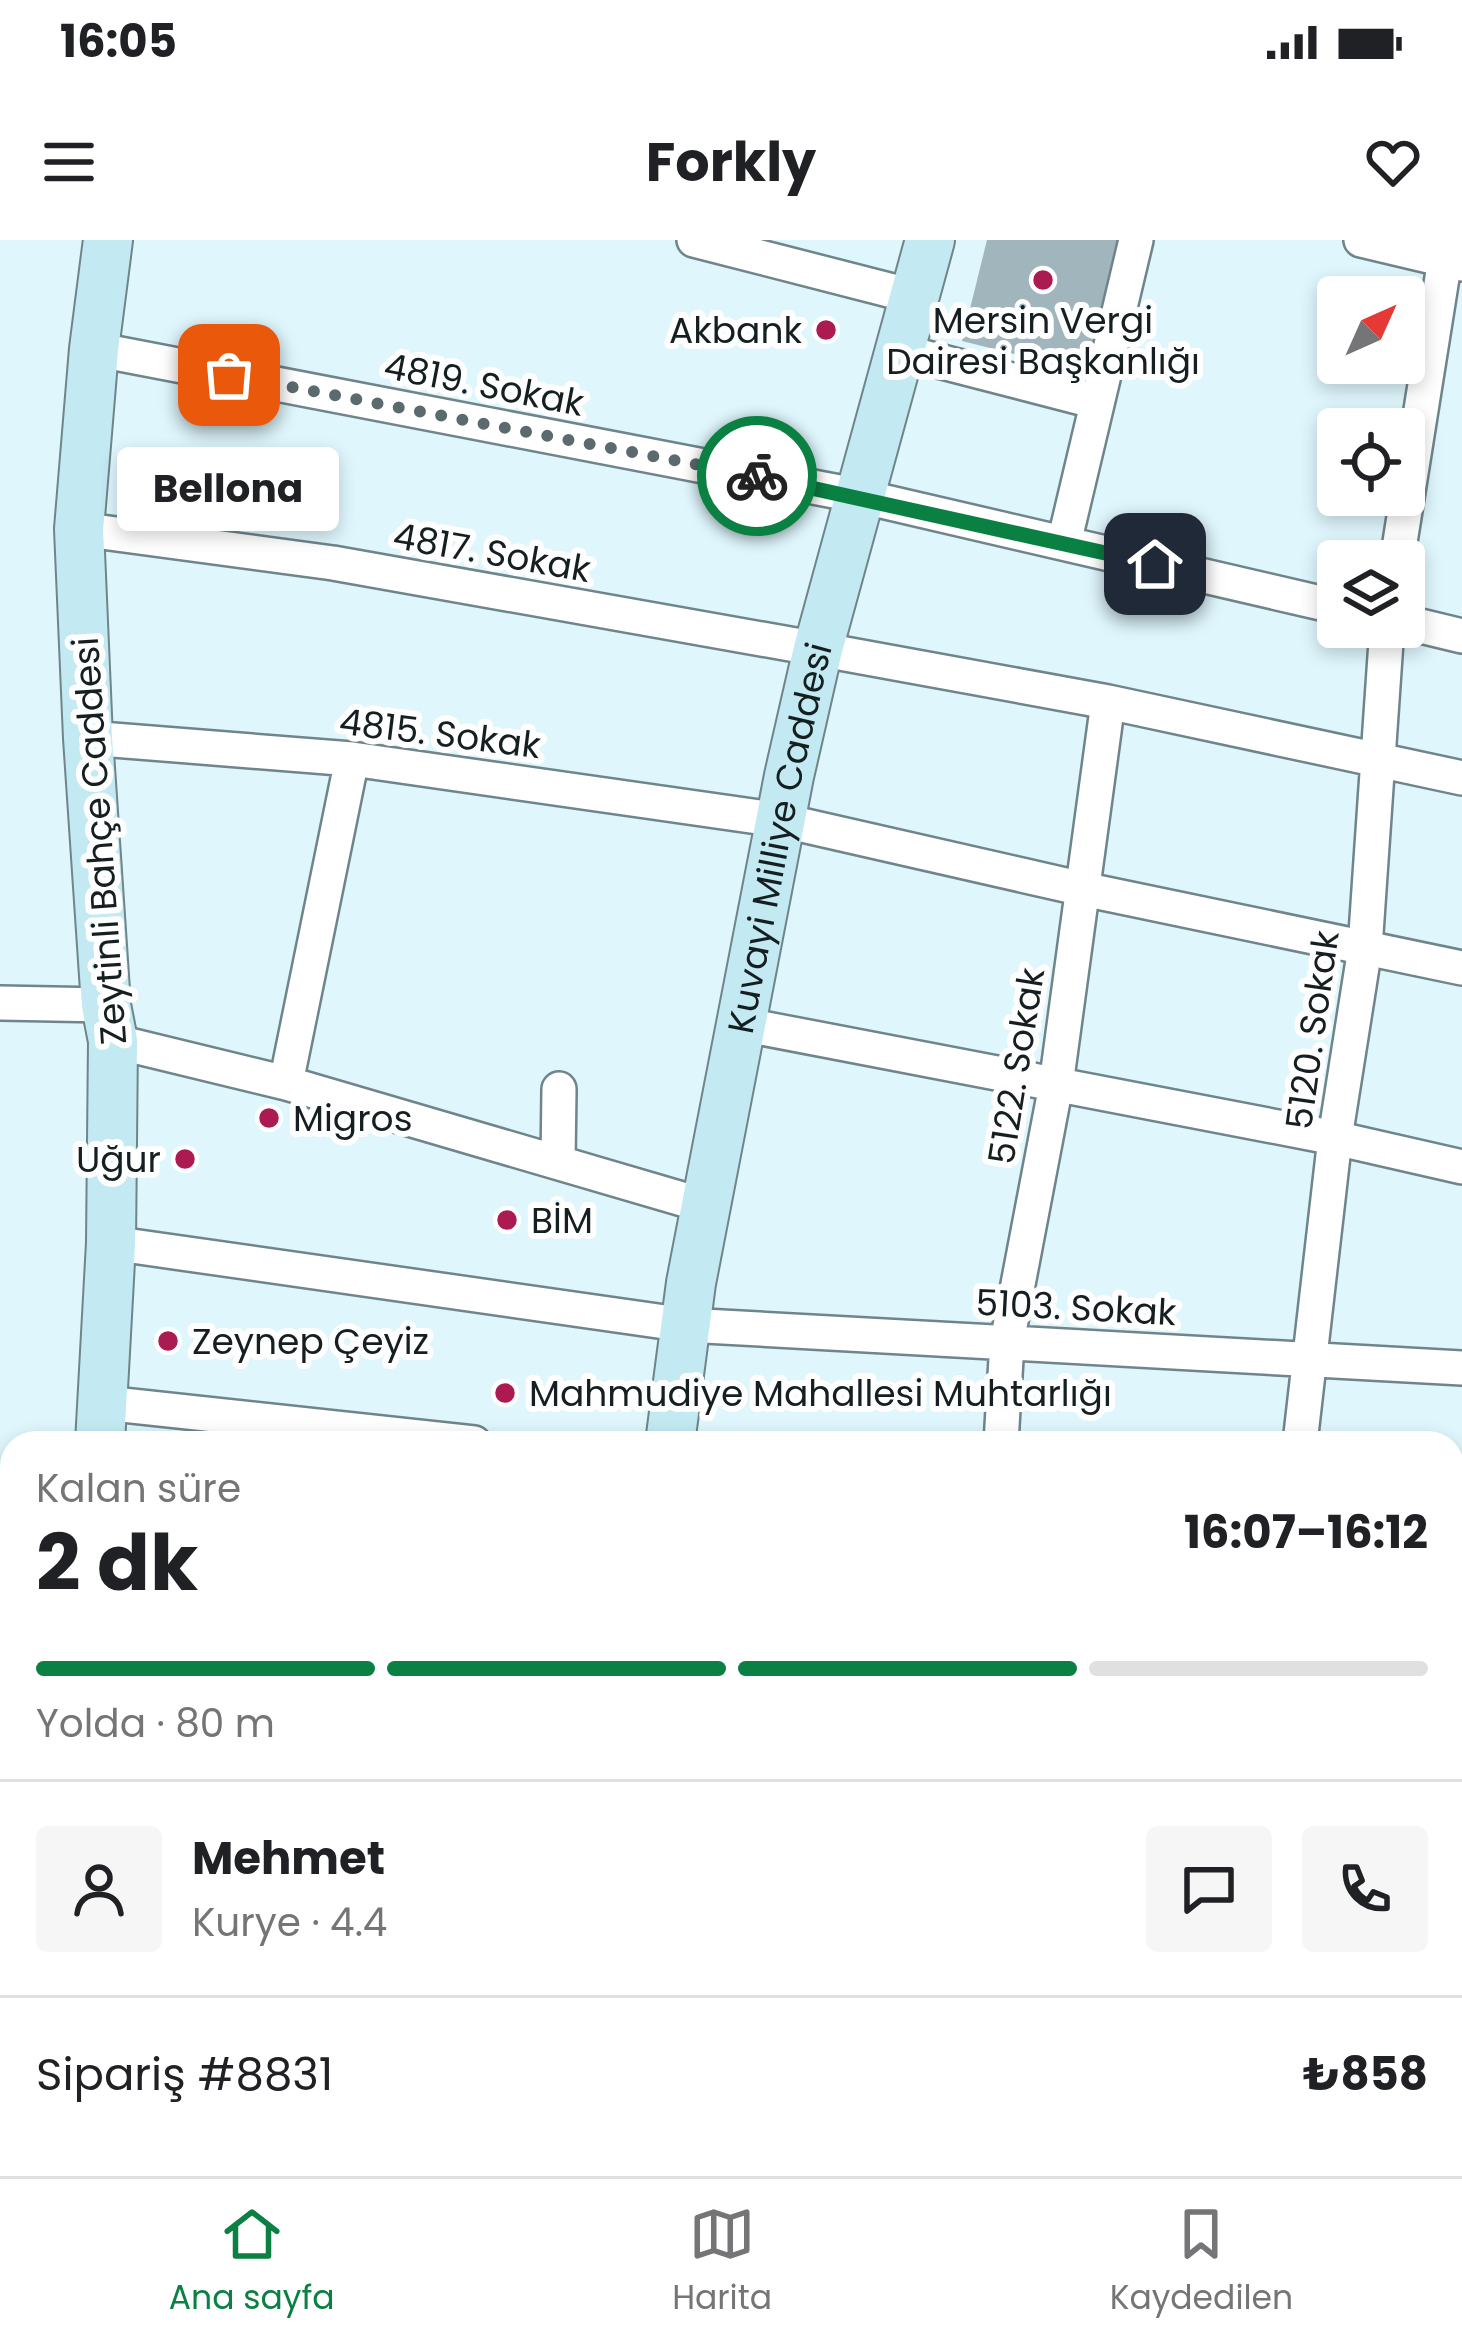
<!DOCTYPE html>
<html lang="tr">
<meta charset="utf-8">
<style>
body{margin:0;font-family:Poppins,sans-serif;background:#f6f6f6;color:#202124;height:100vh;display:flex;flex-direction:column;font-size:45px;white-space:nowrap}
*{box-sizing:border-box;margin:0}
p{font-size:39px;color:#757577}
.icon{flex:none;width:66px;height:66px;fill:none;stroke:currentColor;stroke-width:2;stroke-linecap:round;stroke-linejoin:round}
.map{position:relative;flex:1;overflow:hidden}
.side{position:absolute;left:0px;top:1191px;width:1464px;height:747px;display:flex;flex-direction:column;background:#fff;border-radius:36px 36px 0 0;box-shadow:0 6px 18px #0003}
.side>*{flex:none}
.needle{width:78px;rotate:45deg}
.tools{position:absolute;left:1317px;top:36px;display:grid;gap:24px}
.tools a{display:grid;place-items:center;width:108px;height:108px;border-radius:12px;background:#fff;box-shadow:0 6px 18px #0003;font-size:60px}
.pin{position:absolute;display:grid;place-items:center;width:102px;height:102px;color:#fff;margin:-51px;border-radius:24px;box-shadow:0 6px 18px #0006}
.courier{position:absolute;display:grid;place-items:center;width:120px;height:120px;margin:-60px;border:9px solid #0b8043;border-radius:50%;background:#fff;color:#222;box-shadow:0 3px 15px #0007}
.bubble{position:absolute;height:84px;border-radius:12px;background:#fff;box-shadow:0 6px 18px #0003;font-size:39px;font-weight:700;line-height:84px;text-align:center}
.head em{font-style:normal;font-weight:700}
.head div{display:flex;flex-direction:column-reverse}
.head{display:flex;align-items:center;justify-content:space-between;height:204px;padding:0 36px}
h1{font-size:78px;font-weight:700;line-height:90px}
.bar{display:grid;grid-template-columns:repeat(4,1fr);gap:18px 12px;align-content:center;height:144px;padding:0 36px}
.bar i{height:15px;border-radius:9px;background:#e0e0e0}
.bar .active{background:#0b8043}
.bar p{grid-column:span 4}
.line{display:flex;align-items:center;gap:30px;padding:0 36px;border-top:3px solid #e0e0e0}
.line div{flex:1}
.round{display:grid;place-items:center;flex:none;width:126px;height:126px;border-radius:12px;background:#f6f6f6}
.status{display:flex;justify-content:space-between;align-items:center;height:84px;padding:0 60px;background:#fff;direction:ltr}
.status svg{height:33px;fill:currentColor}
header{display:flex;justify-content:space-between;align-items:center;height:156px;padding:0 36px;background:#fff;font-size:54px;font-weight:700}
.menu{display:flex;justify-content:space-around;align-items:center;height:168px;border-top:3px solid #e0e0e0;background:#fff;font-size:33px;color:#757577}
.menu a{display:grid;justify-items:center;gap:6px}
.menu .active{color:#0b8043}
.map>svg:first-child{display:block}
</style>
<div class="status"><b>16:05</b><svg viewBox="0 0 49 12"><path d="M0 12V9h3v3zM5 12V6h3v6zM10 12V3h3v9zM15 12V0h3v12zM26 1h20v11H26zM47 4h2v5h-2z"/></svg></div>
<header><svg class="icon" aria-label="menu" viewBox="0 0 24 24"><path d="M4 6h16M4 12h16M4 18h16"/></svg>Forkly<svg class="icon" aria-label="heart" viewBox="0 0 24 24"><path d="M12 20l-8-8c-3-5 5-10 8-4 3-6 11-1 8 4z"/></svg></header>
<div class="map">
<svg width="1462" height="1936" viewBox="0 0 1462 1936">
<rect width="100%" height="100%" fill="#def6fc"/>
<path fill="#a0b6bc" d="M987,0h137l-33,133 -129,-32z"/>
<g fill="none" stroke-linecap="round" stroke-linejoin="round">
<defs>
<path id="lane" d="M1191,1936l4,-10"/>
<path id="street" d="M694,0l222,57
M1361,0l101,24
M94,109l766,147 478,111
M900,111l197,51
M79,289l254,34 485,86 290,53 354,76
M1064,303l72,-303
M1397,321l51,-321
M1404,382l58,14
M88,498l264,21 428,61 303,69 379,79
M0,763l106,2
M741,784l594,114 127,29
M113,801l173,42 420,123
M286,843l66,-324
M558,922l1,-73
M111,1003l575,82 776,43
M104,1163l370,40
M1001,1203l6,-101 49,-257 52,-383
M1300,1203l35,-305 30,-190 22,-321
M1452,1326l10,-1
M0,1358l12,1
M1452,1595l10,5
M1452,1843l10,-15
M1452,1894l10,2
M896,1926l33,10
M221,1936l1,-10
M988,1936l5,-10
M1400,1936l6,-10"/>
<g id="secondary">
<path d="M100,1203l11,-200 2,-202 -7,-36 -18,-267 -9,-209 15,-180 14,-109"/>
<path id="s1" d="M670,1203l21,-160 98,-507 29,-127 112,-409"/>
<path d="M0,1899l12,-63"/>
<path d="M591,1936l1,-10"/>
</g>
</defs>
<use href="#lane" stroke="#6f858a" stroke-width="21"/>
<use href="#street" stroke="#6f858a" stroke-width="38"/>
<use href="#secondary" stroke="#6f858a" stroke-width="52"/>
<use href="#lane" stroke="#fff" stroke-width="16"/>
<use href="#street" stroke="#fff" stroke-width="33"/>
<use href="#secondary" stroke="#c3eaf2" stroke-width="48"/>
</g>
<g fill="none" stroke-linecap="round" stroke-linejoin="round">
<path stroke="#5b6a6d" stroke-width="12" stroke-dasharray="0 21.6" d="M229,135l528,101"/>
<path stroke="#0b8043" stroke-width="15" d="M757,236l398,88"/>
</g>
<g fill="#ab1a51" stroke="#fefefe" stroke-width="4.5">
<circle cx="1043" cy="40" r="12"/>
<circle cx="826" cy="90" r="12"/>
<circle cx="269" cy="878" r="12"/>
<circle cx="185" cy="919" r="12"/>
<circle cx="507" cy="980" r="12"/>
<circle cx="168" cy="1101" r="12"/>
<circle cx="505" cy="1153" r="12"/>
</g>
<g text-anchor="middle" stroke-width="12" stroke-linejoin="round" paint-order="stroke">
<g font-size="36" fill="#151e20" stroke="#fefefe" text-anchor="start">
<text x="1043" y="93" text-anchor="middle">Mersin Vergi<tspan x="1043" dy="41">Dairesi Başkanlığı</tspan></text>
<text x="802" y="103" text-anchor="end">Akbank</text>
<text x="293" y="891">Migros</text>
<text x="161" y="932" text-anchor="end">Uğur</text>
<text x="531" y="993">BİM</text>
<text x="192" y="1114">Zeynep Çeyiz</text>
<text x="529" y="1166">Mahmudiye Mahallesi Muhtarlığı</text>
</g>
<g font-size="36" fill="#151e20" stroke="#fefefe">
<text transform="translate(484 144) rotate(11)" y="13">4819. Sokak</text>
<text transform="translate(492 312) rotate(10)" y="13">4817. Sokak</text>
<text transform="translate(440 493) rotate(7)" y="13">4815. Sokak</text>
<text dy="13" stroke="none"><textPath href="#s1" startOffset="615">Kuvayi Milliye Caddesi</textPath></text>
<text transform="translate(99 601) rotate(-94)" y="13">Zeytinli Bahçe Caddesi</text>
<text transform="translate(1312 790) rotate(-82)" y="13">5120. Sokak</text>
<text transform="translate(1016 826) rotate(-81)" y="13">5122. Sokak</text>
<text transform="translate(1076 1067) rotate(3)" y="13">5103. Sokak</text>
</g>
</g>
</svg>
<div class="tools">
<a><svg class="needle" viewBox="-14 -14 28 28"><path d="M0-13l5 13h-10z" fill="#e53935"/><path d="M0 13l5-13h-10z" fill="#757577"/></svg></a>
<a><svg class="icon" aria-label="locate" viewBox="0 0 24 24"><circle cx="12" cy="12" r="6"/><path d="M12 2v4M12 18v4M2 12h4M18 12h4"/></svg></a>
<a><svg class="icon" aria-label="layers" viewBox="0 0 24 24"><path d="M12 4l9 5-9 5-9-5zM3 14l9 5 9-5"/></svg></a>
</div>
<div class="pin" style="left:229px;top:135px;background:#ea580c"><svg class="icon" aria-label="bag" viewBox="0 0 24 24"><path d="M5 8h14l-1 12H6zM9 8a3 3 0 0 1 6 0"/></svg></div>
<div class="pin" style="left:1155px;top:324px;background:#1f2937"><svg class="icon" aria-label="home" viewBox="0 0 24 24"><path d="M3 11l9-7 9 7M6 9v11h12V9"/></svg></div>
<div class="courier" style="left:757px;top:236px"><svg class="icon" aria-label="bike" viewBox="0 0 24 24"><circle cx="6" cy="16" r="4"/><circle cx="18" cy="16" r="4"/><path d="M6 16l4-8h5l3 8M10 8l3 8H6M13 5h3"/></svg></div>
<div class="bubble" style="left:117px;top:207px;width:222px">Bellona</div>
<section class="side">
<div class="head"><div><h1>2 dk</h1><p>Kalan süre</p></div><em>16:07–16:12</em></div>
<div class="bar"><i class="active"></i><i class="active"></i><i class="active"></i><i></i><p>Yolda · 80 m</p></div>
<div class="line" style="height:216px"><a class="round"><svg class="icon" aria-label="person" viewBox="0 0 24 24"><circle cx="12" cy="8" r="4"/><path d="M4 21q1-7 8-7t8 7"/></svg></a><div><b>Mehmet</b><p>Kurye · 4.4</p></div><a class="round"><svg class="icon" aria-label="chat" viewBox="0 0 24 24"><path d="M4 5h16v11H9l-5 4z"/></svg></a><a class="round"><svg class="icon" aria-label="phone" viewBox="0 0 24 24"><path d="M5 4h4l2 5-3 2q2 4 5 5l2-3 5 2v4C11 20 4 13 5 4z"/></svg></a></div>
<div class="line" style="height:156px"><div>Sipariş #8831</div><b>₺858</b></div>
</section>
</div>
<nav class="menu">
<a class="active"><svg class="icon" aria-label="home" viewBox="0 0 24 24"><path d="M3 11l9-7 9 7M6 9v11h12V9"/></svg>Ana sayfa</a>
<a><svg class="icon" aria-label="map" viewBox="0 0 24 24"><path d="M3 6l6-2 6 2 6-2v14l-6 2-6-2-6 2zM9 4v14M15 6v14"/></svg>Harita</a>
<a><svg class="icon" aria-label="saved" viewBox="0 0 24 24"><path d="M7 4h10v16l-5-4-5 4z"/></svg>Kaydedilen</a>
</nav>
